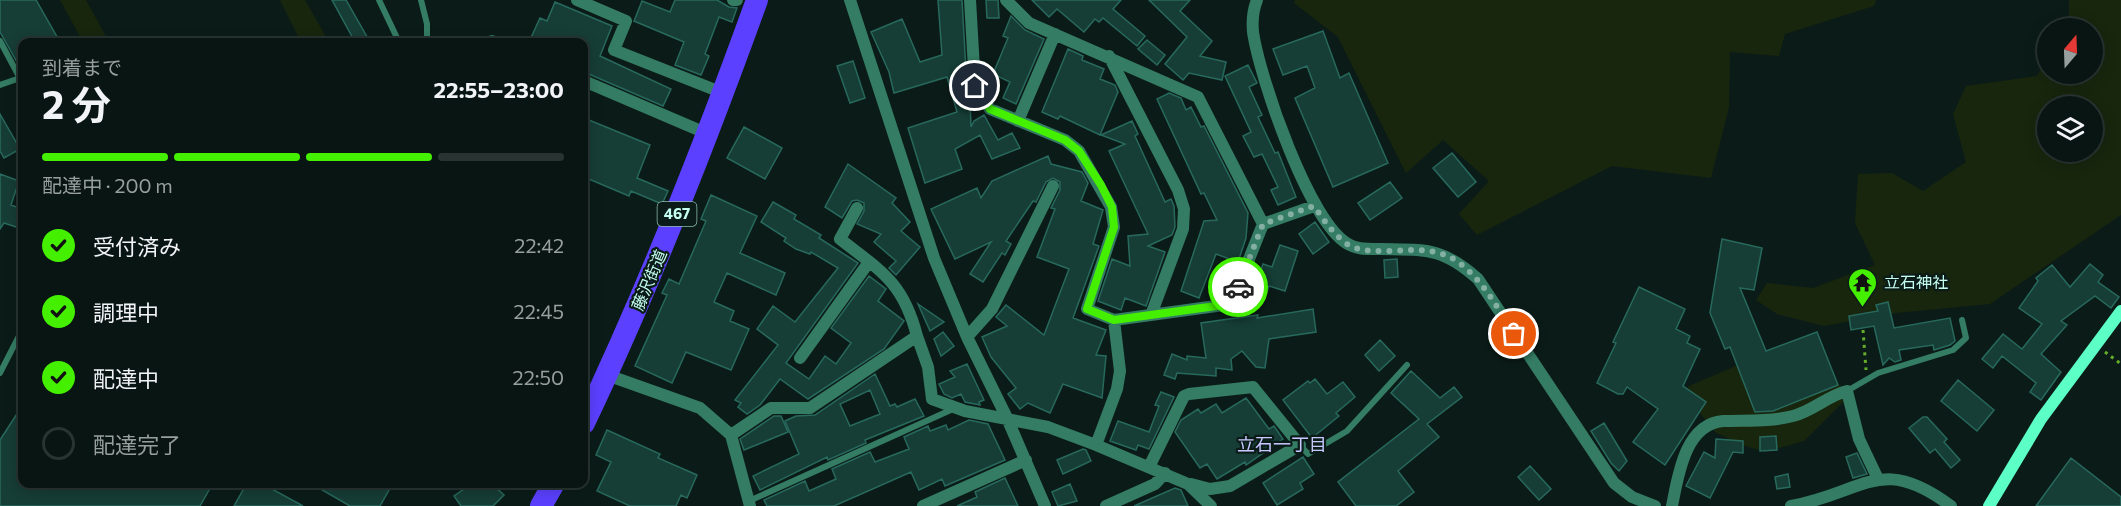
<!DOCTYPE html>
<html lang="ja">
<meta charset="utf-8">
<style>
body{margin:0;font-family:Commissioner,"Noto Sans JP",sans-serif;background:#162220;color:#f1f3f6;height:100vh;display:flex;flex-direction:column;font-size:22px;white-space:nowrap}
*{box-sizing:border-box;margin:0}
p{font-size:20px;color:#989f9f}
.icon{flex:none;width:33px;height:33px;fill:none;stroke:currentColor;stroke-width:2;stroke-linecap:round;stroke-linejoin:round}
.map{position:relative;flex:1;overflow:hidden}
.drawer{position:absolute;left:18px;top:38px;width:570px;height:450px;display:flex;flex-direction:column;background:#081512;border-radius:12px;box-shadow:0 3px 15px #0003,0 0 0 2px #293432}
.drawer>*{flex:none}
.needle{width:39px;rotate:19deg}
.tools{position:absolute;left:2037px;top:18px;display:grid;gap:12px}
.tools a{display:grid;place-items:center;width:66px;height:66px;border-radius:50%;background:#081512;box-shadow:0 3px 15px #0003,0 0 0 2px #293432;font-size:30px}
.pin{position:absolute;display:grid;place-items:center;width:51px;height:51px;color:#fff;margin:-26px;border:3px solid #fff;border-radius:50%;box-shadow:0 2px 6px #0007}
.courier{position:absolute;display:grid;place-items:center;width:60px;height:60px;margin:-30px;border:4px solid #44f000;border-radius:50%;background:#fff;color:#222;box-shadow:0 2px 8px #0007}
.head em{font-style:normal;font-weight:700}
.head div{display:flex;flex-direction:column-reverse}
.head{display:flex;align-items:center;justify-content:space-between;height:102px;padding:0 24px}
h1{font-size:39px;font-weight:700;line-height:45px}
.bar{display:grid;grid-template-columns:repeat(4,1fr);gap:9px 6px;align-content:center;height:72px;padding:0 24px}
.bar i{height:8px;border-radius:4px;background:#293432}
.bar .selected{background:#44f000}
.bar p{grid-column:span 4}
ol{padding:0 24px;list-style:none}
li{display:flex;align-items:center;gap:18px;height:66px}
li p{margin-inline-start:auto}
li .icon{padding:6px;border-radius:50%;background:#44f000;color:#111;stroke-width:4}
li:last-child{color:#989f9f}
li i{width:33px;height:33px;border:3px solid #293432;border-radius:50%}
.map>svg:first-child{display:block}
</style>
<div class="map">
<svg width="2121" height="506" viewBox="0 0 2121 506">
<rect width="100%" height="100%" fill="#0b1c18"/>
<path fill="#18260e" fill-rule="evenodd" d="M60,0h26l23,42h-26z
M280,0h25l24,42h-28z
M1295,0h581l-2,6 -89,28 -6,22 -49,-4 -1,55 -18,71 -99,-12 -135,69 -18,-21 30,-33 -46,-41 -37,33 -68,-136 -44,-34z
M2069,0h52v215l-131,89 -94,9 -72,13 -47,-12 -21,-14 11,-17 46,5 62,-23 -20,-42 3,-49 34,-1 31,18 43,-29 -13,-48 13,-28 71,-10 10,-18 1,16h44v-46h-28l5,-7zM2048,106h44v46h-44z
M1829,363l17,36 -42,42 -38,11 -27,-8 -24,-12 -29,-37 3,-9 49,-21z"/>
<path fill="#163d36" stroke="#28695d" stroke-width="1.5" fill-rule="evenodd" d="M0,0h36l24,42h-38v29l-22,-39z
M332,0h14l24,42h-15z
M675,0h42l12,7 8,1 -5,14 -13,-5 -14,37 4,2 -8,19 -26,-10 9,-23 -50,-21 8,-20 28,11z
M938,0h24l4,71h-4l8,30 1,26 3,-6 10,-6 14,25 14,-7 8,15 -28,11 -12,-24 -25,14 7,20 -37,14 -17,-55 49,-16 -10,-35 -53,16 -5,-21 -18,-40 31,-13 18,43 22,-7z
M986,0h12l1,18h-12z
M1032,0h89l-8,9 32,27 -8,10 -34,-28 -4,4 -4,-3 -11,13 -27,-23 -8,8z
M1149,0h41l-10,11 32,30 -12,15 26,6 -4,18 -33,-7 -6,7 -18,-16 22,-27z
M555,2l57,24 -12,30 71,33 -8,17 -79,-34v-30h-55l11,-24 7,3z
M1011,16l14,14 19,9 -28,65 -13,-6 7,-16 -17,-8 15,-36 -5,-2z
M1323,31l17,47 9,-5 39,90 -55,24 -38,-89 20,-10 -8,-22 -24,9 -10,-26z
M1147,40l18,15 -8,10 -19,-16z
M1068,49l15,7 -1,4 22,9 -4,10 15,6 3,7 -18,43 -40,-19 -2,3 -16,-7z
M853,61l12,37 -15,5 -13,-37z
M1248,65l9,18 -8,4 13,28 -4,2 17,36 3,-1 18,45 -18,8 -7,-15 7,-3 -16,-33 -8,3 -11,-21 8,-4 -26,-56z
M1169,93l12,5 5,12 5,-3 10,20 3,-1 44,87 -2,25 -8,24 -22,-8 -17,44 -18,-7 23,-70 13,-1 -13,-27 -3,1 -44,-95z
M0,114l20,35 -16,9 -4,-7z
M584,118l66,27 -13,33 31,13 -6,13 -31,-13 -2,5 -45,-19z
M1132,121l6,13 -3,2 30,66 6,-3 3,7 1,21 -3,8 -24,11 17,6 -19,54 -21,-8 -4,12 -23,-9 14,-42 18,7 -2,-30 20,-2 -39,-83 16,-7 -24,-9z
M744,127l38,21 -17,31 -38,-21z
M1452,153l24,29 -18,15 -25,-29z
M1048,156l3,8 31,8 6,11 -7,18 22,9 -10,34 6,2 -26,72 33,12 -10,25 10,1 -4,42 -39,-14 -13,29 -22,-10 -8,6 -12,-15 8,-6 -25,-31 -9,-20 25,-11 -11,-9 10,-12 38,30 25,-66 -32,-12 18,-48 -4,-1 9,-18v-8l-7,-4 -7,4 -10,20 -3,-1 -27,40 5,3 -6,11 -3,-2 -19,29 -13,-8 21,-32 -36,17 -24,-50 46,-21 4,10 11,-17z
M848,164l48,34 -4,5 18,19 -9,9 19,16 -24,28 -7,-7 7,-7 -22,-19 7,-8 -24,-10 7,-13v-8l-7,-3 -5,1 -10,17 -17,-11z
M0,174l19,7 -8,24 11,4v20l-18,-6 -4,6z
M1390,182l12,16 -32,22 -12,-17z
M711,195l46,21 -17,37 45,20 -9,22 -49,-22 -13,29 20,9 -4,10 19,8 -18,41 -45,-18 -14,31 -37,-17 32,-71 -5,-2 7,-14 10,5 27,-63 -5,-2z
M773,202l23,13 -2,4 27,16 -2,3 39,25 -72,100 23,16 16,-23 11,8 15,-21 -20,-15 38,-52 17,13 -8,12 26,20 -20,28 -76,50 -28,-20 -20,26 -13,9 -9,-7 3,-4 -6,-3 43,-55 -21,-16 16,-23 22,16 43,-54 -27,-16 -1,2 -14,-5 -12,-8 2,-3 -25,-16z
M1315,222l14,20 -16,12 -14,-20z
M1722,239l40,9 -8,42 -14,-2 26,63 51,-19 21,53 -65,26 -18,1 -25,-65 -5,2 -15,-36z
M1280,245l18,6 -13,40 -16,-5 -2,6 -12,-5 8,-23 9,3z
M1397,259l1,18 -13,1 -1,-18z
M2090,264l13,11 -5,7 21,15 -8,11 -16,-12 -34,25 6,4 -26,29 20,18 -20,28 -11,-8 6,-9 -34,-27 -9,12 -11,-9 21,-25 19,15 20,-25 -23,-16 19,-27 -2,-3 16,-13 18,22z
M1639,287l46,22 -9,20 14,7 -3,7 13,6 -17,37 23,16 -41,63 -32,-23 25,-33 -31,-22 -4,7h-5l-21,-11 19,-40 -3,-1z
M1888,302l6,26 56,-10 5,23 -5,4 -16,5 -1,-5 -34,5 2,10 -6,2 -6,-4 -6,7 -9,-39 -23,4 -2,-14 29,-5 -2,-6z
M918,304l26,18 -14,9z
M1313,309l3,23 -47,7 -4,29 -9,-1 -14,-16 -11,8 1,11 -16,-2v8l-39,-3 -2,6 -11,-4 8,-21 15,6v-4l19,2 -5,-35 57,-8 -1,3z
M943,332l11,14 -13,10 -7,-17z
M1380,340l15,16 -16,15 -14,-16z
M967,364l17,36 -5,2 1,3 -15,-3 -4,-8 -9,4 -8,-4 -5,-10 16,-7 -5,-6z
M1411,371l29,27 14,-11 8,10 -35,27 12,13 -41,34 16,21 -18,14h-40l-18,-24 81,-63 -28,-26z
M875,374l15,32 5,-2 2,3 18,-8 9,17 -59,24 1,3 -38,17 -1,-3 -67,33 -7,-14 46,-22 -14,-33 11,-5 19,-1zM870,390l10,24 -30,12 -10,-22z
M1315,379l12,15 16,-12 12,15 -19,16 3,3 -27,22 -29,-38 25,-19 2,2z
M1958,380l36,30 -17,21 -36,-30z
M1161,392l13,5 -25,52 -11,-4 -2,5 -26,-9 8,-20 31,11 10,-26 -4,-1z
M1246,398l23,31 5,-3 9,13 -37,26 -1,-3 -28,17 -10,-15 -7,4 -25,-36 6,-12 17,-11 3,4 15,-9 6,9z
M22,406v77h191l-13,23h-200v-66z
M774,416h7l7,16 -44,18 -4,-11z
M1923,417h4l20,22 -3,3 16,18 -9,8 -16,-19 -5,4 -21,-25z
M969,420l19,4 17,36 -60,26 -3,-7 -23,11 -8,-18 -77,34h-67l-3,-6 41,-19 4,10 27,-12 -4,-10 38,-17 5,10 34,-13 -5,-12 24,-11 2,5 16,-6 2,5z
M1604,423l23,38 -8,10 -8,-8 -20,-32z
M607,430l53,24 -2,4 39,17 -10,23 -6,-3 -5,11h-46l-33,-15 14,-29 -15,-7z
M1776,436l1,14 -17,1v-14z
M1716,439l27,2v12l-10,-1 -23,46 -24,-12 18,-34 11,6z
M1083,449l3,1 5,11 -28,13 -6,-14z
M1857,453l10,21 -14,4 -7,-21z
M1303,457l11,17 -14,9 3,6 -26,16 -14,-22z
M2071,458l50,39v9h-85z
M1530,466l21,23 -12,11 -21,-23z
M1788,474l2,13 -13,2 -2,-12z
M1005,478l13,28h-61l20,-9 -2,-5z
M247,483h14l42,23h-69z
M310,483h83l-13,23h-30z
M473,483h18l13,12 -11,11h-32l-7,-10z
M1070,484l7,17 -19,5 -6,-14z
M1175,488l6,2 7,16h-54z"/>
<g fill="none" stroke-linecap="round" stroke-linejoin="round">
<path stroke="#64ae2a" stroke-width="3" stroke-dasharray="3 4.5" stroke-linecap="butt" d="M1863,330l3,40
M2105,352l16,12"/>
<path stroke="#347c63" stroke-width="6" d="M379,0l20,42
M421,0l6,24v18
M0,41l22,41
M0,85l20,-7
M0,373l22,-43
M1847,391l31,-18 75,-23 13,-12 -4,-18
M1300,445l8,9 39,-23 60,-66
M749,501l204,-92"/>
<path stroke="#347c63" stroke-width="12" d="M577,0l49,21 -12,29 109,43
M733,0h4
M850,0l84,258 33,79 40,81 38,88
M970,0l5,86 15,23 75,31 14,11 32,56 3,20 -27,82 27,11 117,-16 32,-80 -65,-127 -169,-74 -23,-23
M1257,0c-4,10 -5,21 -4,32 6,43 57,195 97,213 9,5 21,4 31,4 46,1 61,-2 97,30l136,204 18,14 23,9
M492,41l1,1
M1109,56l69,134 6,19 -1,20 -32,86
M584,81l124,53
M1018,121l37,-87
M1263,224l51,-18
M917,336l11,31 4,32 33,12 83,16 48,18 92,39 23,22
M967,337l25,-28 61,-123
M800,358l69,-96
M607,375l93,33 31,27 19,71
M731,435l40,-27h39l107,-72c-14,-54 -35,-64 -77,-97l17,-31
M1096,445l21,-56 3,-18 -6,-51
M1149,467l35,-71 5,-2 64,-7 47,58 -70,41 -20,3 -19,-5
M923,506l103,-46
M1106,506l49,-22 10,-11
M1672,506c6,-30 13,-82 51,-85 23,-1 47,1 70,-5 20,-5 34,-20 54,-25l12,48 19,40
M1791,506c73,-13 89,-53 160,0"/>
<path stroke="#5cffc5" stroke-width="12" d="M1989,506l52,-87 80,-108"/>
<path stroke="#5b40ff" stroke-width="22" d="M584,423c66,-138 121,-279 173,-423
M541,506l13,-23"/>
</g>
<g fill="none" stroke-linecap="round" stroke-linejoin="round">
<path stroke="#84b0a4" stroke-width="6" stroke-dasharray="0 10.8" d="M1238,287l25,-63 51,-18c10,14 19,28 33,38 29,18 77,-7 111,18 25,18 40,47 56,72"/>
<path stroke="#44f000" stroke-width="8" d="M975,86l15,23 75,31 14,11 22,34 11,22 2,20 -27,82 27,11 117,-16 7,-17"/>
</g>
<defs>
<symbol id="temple-pin" viewBox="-11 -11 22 30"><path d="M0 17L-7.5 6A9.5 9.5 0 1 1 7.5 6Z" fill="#44f000" stroke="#0b1c18"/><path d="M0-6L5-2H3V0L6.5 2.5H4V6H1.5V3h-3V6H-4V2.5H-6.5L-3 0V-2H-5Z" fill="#111"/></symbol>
</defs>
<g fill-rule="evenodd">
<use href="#temple-pin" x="1846" y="266" width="33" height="45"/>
</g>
<g text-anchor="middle" stroke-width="4.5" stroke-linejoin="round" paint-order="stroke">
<rect fill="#0b1c18" stroke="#8dbbaf" stroke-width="1.5" x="657.5" y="202" width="39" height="24" rx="4.5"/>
<g font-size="15" font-weight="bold" fill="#c5fff0">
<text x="677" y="219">467</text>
</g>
<g font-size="16" fill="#c5fff0" stroke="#0b1c18">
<text transform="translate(649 280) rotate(-67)" y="6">藤沢街道</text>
</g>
<g font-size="16" fill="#c5fff0" stroke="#0b1c18" text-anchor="start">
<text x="1884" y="288">立石神社</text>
</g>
<g font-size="18" fill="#c7c8ff" stroke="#0b1c18">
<text x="1282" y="451">立石一丁目</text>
</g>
</g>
</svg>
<div class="tools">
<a><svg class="needle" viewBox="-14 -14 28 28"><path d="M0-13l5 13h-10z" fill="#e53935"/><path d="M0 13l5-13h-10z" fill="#989f9f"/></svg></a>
<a><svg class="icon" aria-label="layers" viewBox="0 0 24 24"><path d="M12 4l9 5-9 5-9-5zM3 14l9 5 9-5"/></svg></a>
</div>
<div class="pin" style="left:1514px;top:334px;background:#ea580c"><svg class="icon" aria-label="bag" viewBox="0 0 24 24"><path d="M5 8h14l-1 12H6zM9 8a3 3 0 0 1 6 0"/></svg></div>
<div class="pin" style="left:975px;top:86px;background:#1f2937"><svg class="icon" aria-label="home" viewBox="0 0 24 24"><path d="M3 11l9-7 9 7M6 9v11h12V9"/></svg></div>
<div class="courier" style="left:1238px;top:287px"><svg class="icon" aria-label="car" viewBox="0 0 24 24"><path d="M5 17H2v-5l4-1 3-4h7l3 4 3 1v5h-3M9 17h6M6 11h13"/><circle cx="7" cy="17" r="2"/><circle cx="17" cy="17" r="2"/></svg></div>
<section class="drawer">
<div class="head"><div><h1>2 分</h1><p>到着まで</p></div><em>22:55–23:00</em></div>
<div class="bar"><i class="selected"></i><i class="selected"></i><i class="selected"></i><i></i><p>配達中 · 200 m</p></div>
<ol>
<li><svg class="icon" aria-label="check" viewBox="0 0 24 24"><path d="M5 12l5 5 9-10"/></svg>受付済み<p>22:42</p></li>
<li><svg class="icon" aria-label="check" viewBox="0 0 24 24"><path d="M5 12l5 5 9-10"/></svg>調理中<p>22:45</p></li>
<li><svg class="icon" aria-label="check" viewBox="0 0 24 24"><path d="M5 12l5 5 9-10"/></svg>配達中<p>22:50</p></li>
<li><i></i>配達完了</li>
</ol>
</section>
</div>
